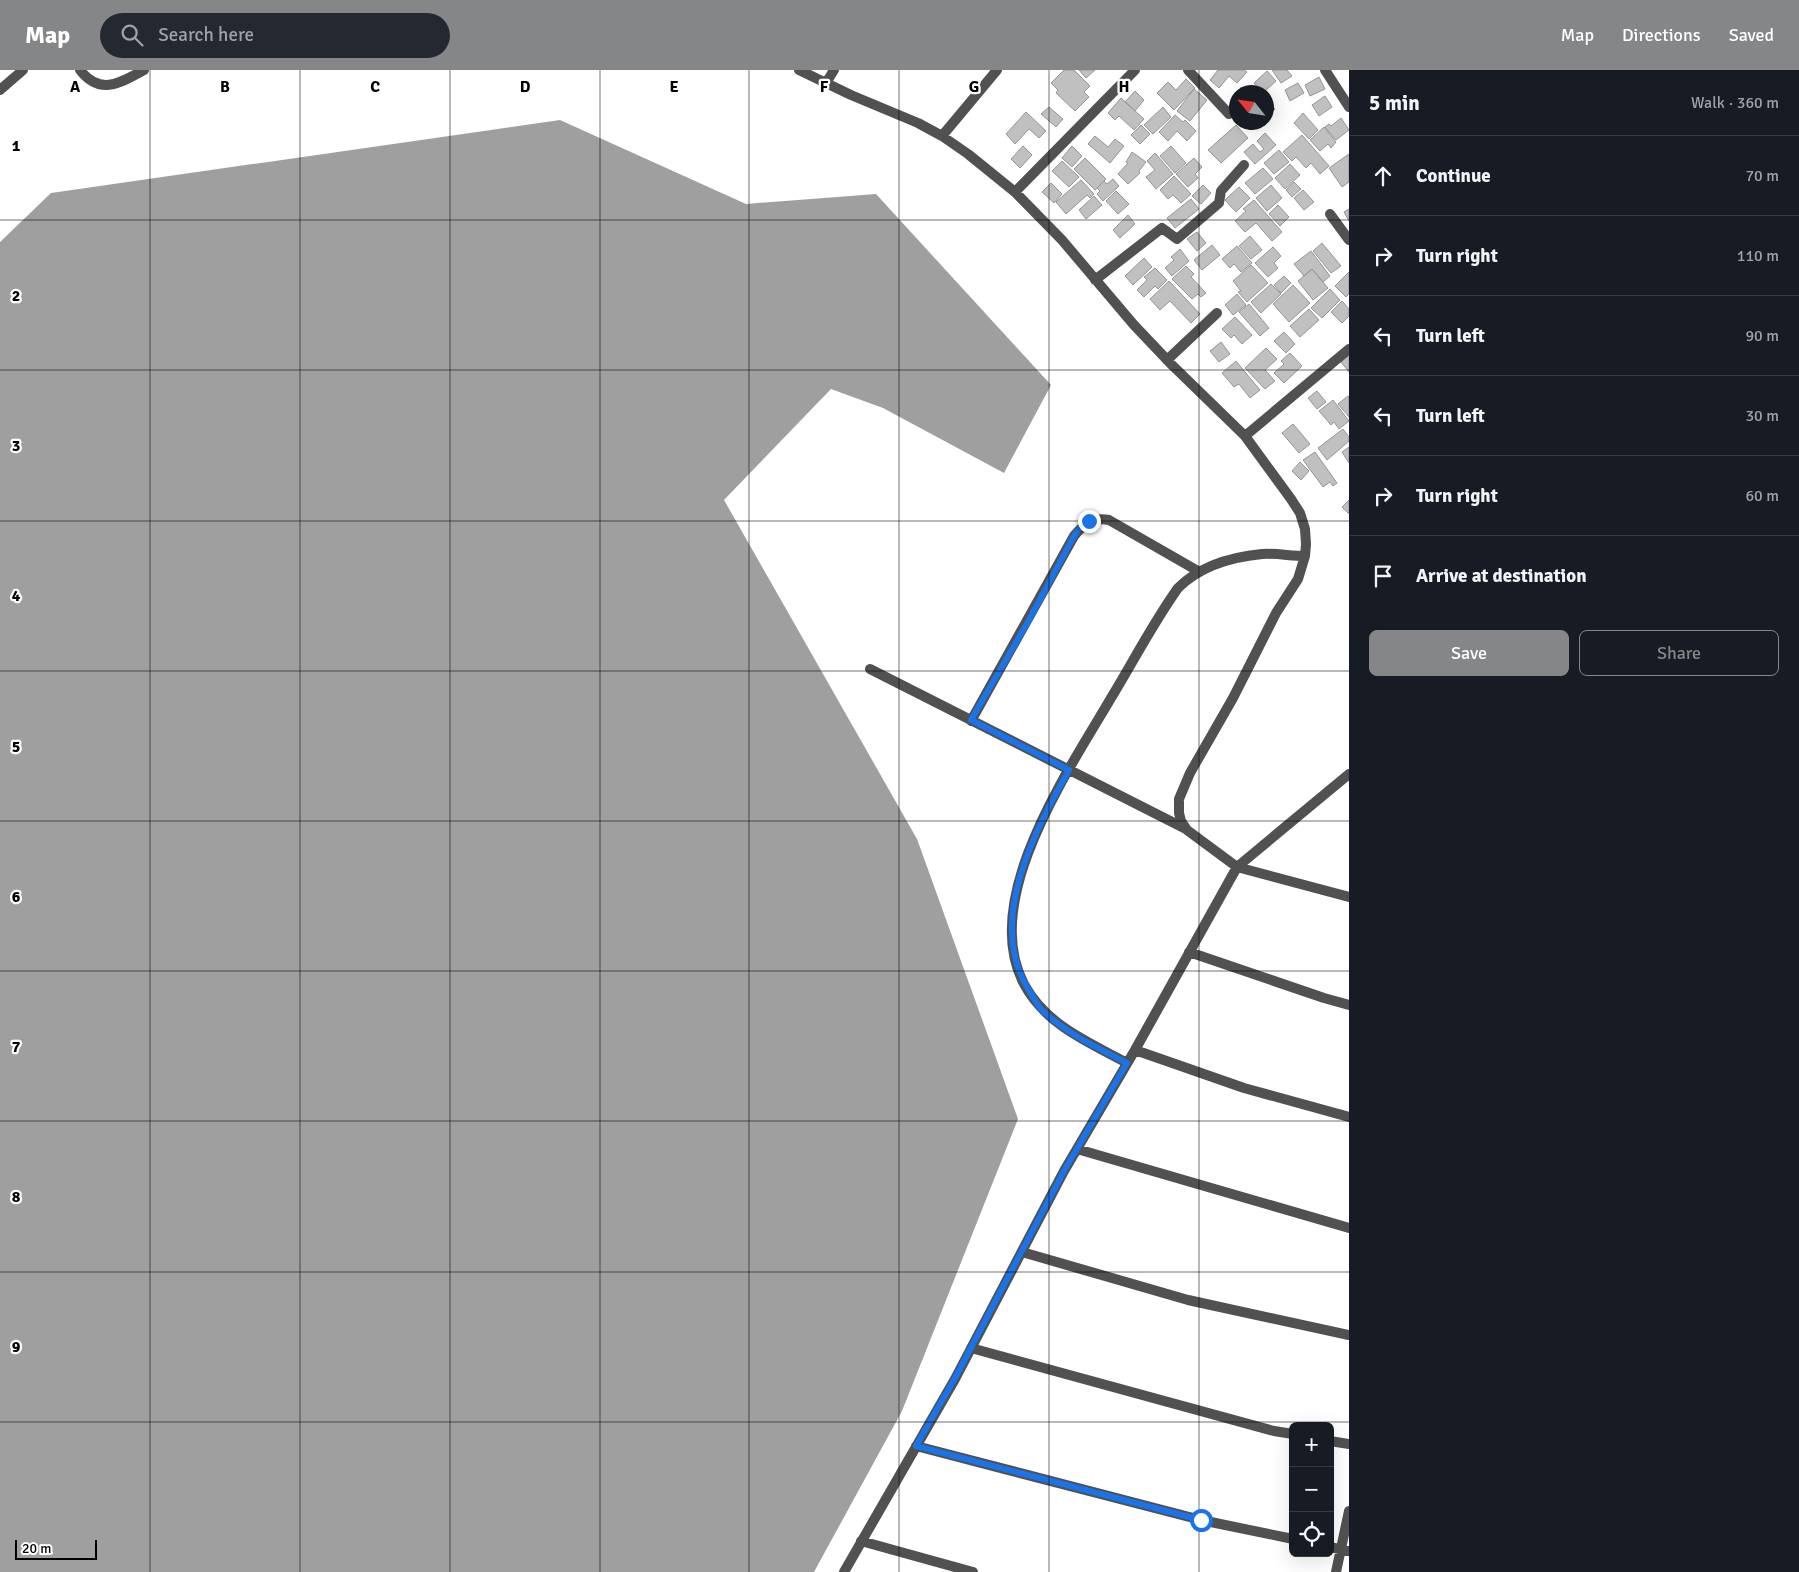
<!DOCTYPE html>
<html lang="en">
<head>
<meta charset="utf-8">
<style>
  body { margin:0; font-family:Signika,sans-serif; background:#242831; color:#f1f3f6 }
  .controls { position:absolute; right:15px; bottom:15px; display:grid; overflow:hidden; border-radius:8px; box-shadow:0 5px 20px #0002 }
  .controls button { width:45px; height:45px; display:grid; place-items:center; padding:0; border:0; border-bottom:1px solid #363941; background:#171b24; color:#f1f3f6; font:25px sans-serif }
  .compass { position:absolute; left:1229px; top:15px; width:45px; height:45px; border-radius:50%; background:#171b24; box-shadow:0 5px 20px #0002; rotate:300deg }
  .scale { position:absolute; left:15px; bottom:12px; width:82px; box-sizing:border-box; padding-left:5px; border:2px solid #000; border-top:0; font-size:14px; line-height:18px; white-space:nowrap; color:#000; -webkit-text-stroke:4px #fff; paint-order:stroke }
  .stop { position:absolute; width:15px; height:15px; margin:-11px; border:4px solid #1a73e8; border-radius:50%; background:#fff }
  .stop.end { background:#1a73e8; border-color:#fff; box-shadow:0 1px 5px #0008 }
  .list { margin:0; padding:0; list-style:none }
  h2 { display:flex; justify-content:space-between; align-items:center; height:65px; margin:0; padding:0 20px; font-size:21px }
  h2 small { font-size:16px; font-weight:400; color:#9ea1a6 }
  .list li { display:grid; grid-template-columns:32px 1fr auto; gap:15px; align-items:center; box-sizing:border-box; height:80px; padding:0 20px; border-top:1px solid #363941 }
  .list b { display:block; font-size:19px; white-space:nowrap }
  .list em { font-size:16px; font-style:normal; color:#9ea1a6 }
  .actions { display:flex; gap:10px; padding:15px 20px }
  .actions a { flex:1; padding:11px 0; border:1px solid #858687; border-radius:8px; text-align:center; font-size:18px; color:#858687 }
  .actions .main { background:#858687; color:#fff }
  .icon { flex:none; width:28px; height:28px; fill:none; stroke:currentColor; stroke-width:2; stroke-linecap:round; stroke-linejoin:round }
  .map { position:relative; flex:none; width:1349px; height:1502px; overflow:hidden }
  header { display:flex; align-items:center; gap:30px; box-sizing:border-box; height:70px; padding:0 25px; background:#858687; color:#fff }
  header strong { font-size:24px }
  nav { display:flex; gap:28px; margin-inline-start:auto; font-size:18px }
  .search { width:350px; height:45px; background:#242831; display:flex; align-items:center; gap:12px; box-sizing:border-box; padding:0 18px; border-radius:28px; color:#9ea1a6; font-size:19px }
  main { display:flex }
  aside { flex:1; background:#171b24 }
  .map>svg:first-child { display:block }
  .water { fill:#9f9f9f }
  .building { fill:#c0c0c0; stroke:#959595 }
  .lines { fill:none; stroke-linecap:round; stroke-linejoin:round }
  .street { stroke:#515151; stroke-width:10 }
  .route { stroke:#1a73e8; stroke-width:6 }
  .grid { fill:none; stroke:#000; stroke-width:1; stroke-opacity:0.55 }
  .grid-label { font-size:16px; text-anchor:middle; font-weight:bold; fill:#000; stroke:#fff; stroke-width:4.5; stroke-linejoin:round; paint-order:stroke }
</style>
</head>
<body>
<header>
<strong>Map</strong>
<div class="search"><svg class="icon" aria-label="search" viewBox="0 0 24 24"><circle cx="10" cy="10" r="6"/><path d="M15 15l6 6"/></svg>Search here</div>
<nav><a>Map</a><a>Directions</a><a>Saved</a></nav>
</header>
<main>
<div class="map">
<svg width="1349" height="1502" viewBox="0 0 1349 1502">
  <rect width="100%" height="100%" fill="#fff"/>
  <path class="water" d="M 560,50 L 746,134 L 876,124 L 1051,315 L 1004,403 L 883,338 L 831,319 L 724,430 L 917,769 L 1018,1049 L 902,1341 L 814,1502 L 0,1502 L 0,172 L 51,123 Z"/>
  <path class="building" d="M 1064,0 L 1074,0 L 1090,16 L 1084,22 L 1089,27 L 1075,41 L 1056,23 L 1058,20 L 1051,13 Z
    M 1079,0 L 1095,0 L 1086,8 Z
    M 1218,0 L 1244,0 L 1247,2 L 1237,13 L 1229,6 L 1219,18 L 1210,10 Z
    M 1272,0 L 1287,0 L 1292,6 L 1281,13 Z
    M 1267,1 L 1276,11 L 1264,22 L 1262,22 L 1254,13 Z
    M 1319,7 L 1325,19 L 1310,26 L 1305,15 Z
    M 1186,9 L 1195,18 L 1174,40 L 1157,23 L 1168,12 L 1176,20 Z
    M 1298,13 L 1304,23 L 1290,31 L 1285,20 Z
    M 1194,19 L 1207,30 L 1190,51 L 1177,41 Z
    M 1135,21 L 1144,30 L 1135,41 L 1125,32 Z
    M 1325,26 L 1332,37 L 1319,46 L 1312,35 Z
    M 1121,28 L 1144,49 L 1134,60 L 1119,46 L 1115,50 L 1108,43 Z
    M 1266,29 L 1275,39 L 1266,46 Z
    M 1049,37 L 1063,49 L 1056,57 L 1041,44 Z
    M 1163,37 L 1171,47 L 1153,64 L 1144,55 Z
    M 1026,42 L 1046,61 L 1039,68 L 1029,59 L 1015,74 L 1006,64 Z
    M 1303,43 L 1318,60 L 1309,69 L 1294,53 Z
    M 1175,45 L 1183,52 L 1185,50 L 1196,61 L 1187,71 L 1177,61 L 1168,71 L 1159,62 Z
    M 1341,48 L 1349,60 L 1336,70 L 1325,57 L 1329,54 L 1331,56 Z
    M 1247,52 L 1259,52 L 1252,58 Z
    M 1141,55 L 1150,64 L 1140,74 L 1131,65 Z
    M 1236,55 L 1248,68 L 1221,93 L 1208,80 Z
    M 1324,57 L 1336,72 L 1331,78 L 1328,74 L 1320,81 L 1310,70 Z
    M 1265,63 L 1276,75 L 1255,94 L 1244,82 L 1253,74 L 1260,82 L 1264,79 L 1257,71 Z
    M 1302,65 L 1329,96 L 1320,104 L 1311,93 L 1306,98 L 1296,87 L 1292,91 L 1283,82 Z
    M 1095,66 L 1108,77 L 1115,69 L 1124,76 L 1110,93 L 1088,74 Z
    M 1023,76 L 1032,85 L 1020,98 L 1011,89 Z
    M 1072,76 L 1082,86 L 1072,97 L 1062,88 Z
    M 1171,76 L 1186,93 L 1175,103 L 1160,86 Z
    M 1279,80 L 1289,92 L 1274,104 L 1264,93 Z
    M 1132,82 L 1146,92 L 1139,101 L 1140,103 L 1128,114 L 1118,104 L 1128,93 L 1126,92 Z
    M 1155,83 L 1173,104 L 1156,119 L 1146,107 L 1155,100 L 1147,91 Z
    M 1349,84 L 1349,112 L 1342,117 L 1329,98 Z
    M 1085,88 L 1106,109 L 1095,120 L 1074,99 Z
    M 1194,88 L 1202,97 L 1195,104 L 1198,108 L 1188,117 L 1176,104 Z
    M 1062,91 L 1079,107 L 1069,117 L 1052,101 Z
    M 1290,94 L 1300,105 L 1285,119 L 1275,108 Z
    M 1263,98 L 1273,109 L 1255,124 L 1245,113 Z
    M 1174,106 L 1191,124 L 1181,133 L 1173,125 L 1168,129 L 1160,120 Z
    M 1113,109 L 1119,116 L 1103,131 L 1097,124 L 1100,121 L 1097,118 L 1104,111 L 1107,114 Z
    M 1081,110 L 1094,124 L 1090,128 L 1087,125 L 1066,144 L 1056,132 Z
    M 1294,112 L 1301,119 L 1292,127 L 1286,120 Z
    M 1051,113 L 1062,124 L 1054,133 L 1042,122 Z
    M 1203,115 L 1211,123 L 1201,134 L 1192,126 Z
    M 1271,115 L 1282,128 L 1267,141 L 1256,128 Z
    M 1239,117 L 1250,128 L 1236,142 L 1225,130 Z
    M 1303,120 L 1314,132 L 1304,140 L 1294,128 Z
    M 1116,121 L 1129,134 L 1118,144 L 1106,131 Z
    M 1094,126 L 1102,135 L 1086,149 L 1079,140 Z
    M 1191,129 L 1199,139 L 1175,158 L 1167,148 Z
    M 1254,130 L 1282,162 L 1272,171 L 1256,153 L 1245,162 L 1235,151 L 1246,141 L 1243,139 Z
    M 1278,135 L 1289,147 L 1280,156 L 1269,144 Z
    M 1349,139 L 1349,151 L 1344,142 Z
    M 1128,145 L 1135,154 L 1120,168 L 1113,160 Z
    M 1197,162 L 1206,173 L 1197,181 L 1187,169 Z
    M 1250,166 L 1262,180 L 1251,189 L 1239,176 Z
    M 1322,173 L 1341,196 L 1331,203 L 1313,181 Z
    M 1212,175 L 1220,185 L 1202,200 L 1194,190 Z
    M 1237,176 L 1252,193 L 1241,202 L 1234,194 L 1230,198 L 1222,189 Z
    M 1273,177 L 1281,186 L 1274,193 L 1278,198 L 1268,207 L 1255,193 Z
    M 1180,179 L 1189,191 L 1172,206 L 1165,198 L 1174,190 L 1171,187 Z
    M 1311,181 L 1330,206 L 1323,212 L 1312,199 L 1304,206 L 1294,194 Z
    M 1144,188 L 1152,197 L 1133,215 L 1125,206 Z
    M 1251,195 L 1268,213 L 1247,232 L 1238,222 L 1241,221 L 1233,211 Z
    M 1186,196 L 1194,204 L 1191,207 L 1206,223 L 1201,227 L 1198,224 L 1192,229 L 1172,209 Z
    M 1155,198 L 1167,210 L 1158,219 L 1155,216 L 1144,227 L 1137,220 L 1147,210 L 1144,207 Z
    M 1312,199 L 1328,218 L 1313,230 L 1298,211 Z
    M 1349,202 L 1349,224 L 1346,227 L 1335,216 Z
    M 1284,206 L 1291,213 L 1281,223 L 1274,215 Z
    M 1169,211 L 1200,244 L 1191,253 L 1170,231 L 1160,240 L 1150,229 Z
    M 1271,214 L 1281,224 L 1261,243 L 1251,232 Z
    M 1293,215 L 1310,233 L 1289,252 L 1273,234 Z
    M 1330,219 L 1340,230 L 1322,248 L 1311,238 Z
    M 1237,224 L 1246,235 L 1233,245 L 1225,235 Z
    M 1342,231 L 1349,239 L 1349,246 L 1342,253 L 1331,242 Z
    M 1249,234 L 1269,258 L 1260,266 L 1239,242 Z
    M 1309,239 L 1319,250 L 1300,267 L 1290,256 Z
    M 1235,247 L 1252,265 L 1242,274 L 1234,265 L 1231,268 L 1222,259 Z
    M 1284,262 L 1295,274 L 1286,283 L 1274,271 Z
    M 1221,272 L 1230,284 L 1219,292 L 1210,281 Z
    M 1266,278 L 1277,289 L 1265,300 L 1275,311 L 1265,319 L 1245,298 Z
    M 1290,283 L 1302,296 L 1284,313 L 1274,303 L 1284,294 L 1281,291 Z
    M 1349,285 L 1349,302 L 1341,292 Z
    M 1236,291 L 1260,320 L 1250,328 L 1239,314 L 1234,317 L 1222,303 Z
    M 1317,321 L 1326,332 L 1317,339 L 1308,328 Z
    M 1348,326 L 1349,327 L 1349,347 L 1338,334 Z
    M 1333,330 L 1349,351 L 1339,359 L 1334,352 L 1331,355 L 1319,341 Z
    M 1293,354 L 1310,374 L 1299,383 L 1282,363 Z
    M 1343,359 L 1349,367 L 1349,371 L 1327,390 L 1318,378 Z
    M 1349,377 L 1349,393 L 1342,382 Z
    M 1315,382 L 1337,413 L 1333,416 L 1330,412 L 1323,417 L 1303,390 Z
    M 1300,392 L 1309,401 L 1301,410 L 1292,401 Z
    M 1349,430 L 1349,444 L 1342,437 Z"/>
  <g class="lines">
    <path class="street" d="M 80,0 C 100,26 120,13 144,0
      M 799,0 L 851,25 L 918,53 L 942,66 L 968,84 L 1015,122 L 1062,170 L 1134,255 L 1172,295 L 1245,366 L 1291,429 L 1300,443 L 1305,459 L 1306,474 L 1305,486 L 1298,509 L 1276,543 L 1233,628 L 1190,703 L 1179,729 L 1179,743 L 1181,751 L 1187,760 L 1237,797 L 1349,827
      M 1188,0 L 1229,44
      M 1325,0 L 1349,37
      M 826,13 L 834,0
      M 0,20 L 23,0
      M 942,66 L 997,0
      M 1015,122 L 1135,0
      M 1330,144 L 1349,170
      M 1095,210 L 1162,158 L 1177,169 L 1219,133 L 1221,121 L 1244,95
      M 1167,290 L 1217,243
      M 1245,366 L 1349,279
      M 870,599 L 1186,759
      M 971,651 L 1074,466 C 1084,454 1092,447 1109,450 L 1198,501
      M 1189,882 L 1324,928 L 1349,935
      M 1135,980 L 1244,1018 L 1349,1047
      M 1127,993 C 1088,972 1046,955 1024,914 C 979,829 1069,700 1111,628 C 1133,592 1153,553 1178,518 C 1200,496 1231,487 1262,484 C 1276,483 1291,486 1305,486
      M 1077,1079 L 1349,1158
      M 1022,1182 L 1188,1230 L 1349,1265
      M 971,1278 L 1274,1361 L 1293,1364
      M 1330,1371 L 1349,1374
      M 916,1376 L 1201,1450 L 1293,1469
      M 861,1471 L 973,1502
      M 1330,1477 L 1349,1481
      M 844,1502 L 955,1309 L 1064,1101 L 1135,980 L 1237,797 L 1349,704
      M 1336,1502 L 1349,1441"/>
  </g>
  <g class="lines">
    <path class="route" d="M 1089,451 L 1082,455 L 1074,466 L 1029,550 L 971,650 L 1069,700 C 1034,762 985,854 1030,922 C 1034,928 1037,936 1043,941 C 1067,964 1098,978 1127,993 L 1064,1101 L 955,1308 L 916,1376 L 1201,1450"/>
  </g>
  <path class="grid" d="M 150,0 L 150,1502M 300,0 L 300,1502M 450,0 L 450,1502M 600,0 L 600,1502M 749,0 L 749,1502M 899,0 L 899,1502M 1049,0 L 1049,1502M 1199,0 L 1199,1502M 0,150 L 1349,150M 0,300 L 1349,300M 0,451 L 1349,451M 0,601 L 1349,601M 0,751 L 1349,751M 0,901 L 1349,901M 0,1051 L 1349,1051M 0,1202 L 1349,1202M 0,1352 L 1349,1352"/>
  <g class="grid-label">
    <text x="75" y="22">A</text>
    <text x="225" y="22">B</text>
    <text x="375" y="22">C</text>
    <text x="525" y="22">D</text>
    <text x="674" y="22">E</text>
    <text x="824" y="22">F</text>
    <text x="974" y="22">G</text>
    <text x="1124" y="22">H</text>
    <text x="16" y="81">1</text>
    <text x="16" y="231">2</text>
    <text x="16" y="381">3</text>
    <text x="16" y="531">4</text>
    <text x="16" y="682">5</text>
    <text x="16" y="832">6</text>
    <text x="16" y="982">7</text>
    <text x="16" y="1132">8</text>
    <text x="16" y="1282">9</text>
  </g>
</svg>
<div class="controls">
<button>+</button>
<button>−</button>
<button><svg class="icon" aria-label="locate" viewBox="0 0 24 24"><circle cx="12" cy="12" r="6"/><path d="M12 2v4M12 18v4M2 12h4M18 12h4"/></svg></button>
</div>
<svg class="compass" viewBox="-18 -18 36 36"><path d="M0-13l5 13h-10z" fill="#e53935"/><path d="M0 13l5-13h-10z" fill="#9ea1a6"/></svg>
<div class="scale">20 m</div>
<div class="stop" style="left:1201px;top:1450px"></div>
<div class="stop end" style="left:1089px;top:451px"></div>
</div>
<aside>
<h2>5 min<small>Walk · 360 m</small></h2>
<ul class="list">
<li><svg class="icon" aria-label="ahead" viewBox="0 0 24 24"><path d="M12 20V5M6 11l6-6 6 6"/></svg><div><b>Continue</b></div><em>70 m</em></li>
<li><svg class="icon" aria-label="right" viewBox="0 0 24 24"><path d="M7 20v-9h11M14 6l5 5-5 5"/></svg><div><b>Turn right</b></div><em>110 m</em></li>
<li><svg class="icon" aria-label="left" viewBox="0 0 24 24"><path d="M17 20v-9H6M10 6l-5 5 5 5"/></svg><div><b>Turn left</b></div><em>90 m</em></li>
<li><svg class="icon" aria-label="left" viewBox="0 0 24 24"><path d="M17 20v-9H6M10 6l-5 5 5 5"/></svg><div><b>Turn left</b></div><em>30 m</em></li>
<li><svg class="icon" aria-label="right" viewBox="0 0 24 24"><path d="M7 20v-9h11M14 6l5 5-5 5"/></svg><div><b>Turn right</b></div><em>60 m</em></li>
<li><svg class="icon" aria-label="arrive" viewBox="0 0 24 24"><path d="M6 21V4h12l-3 4 3 4H6"/></svg><div><b>Arrive at destination</b></div></li>
</ul>
<div class="actions"><a class="main">Save</a><a>Share</a></div>
</aside>
</main>
</body>
</html>
